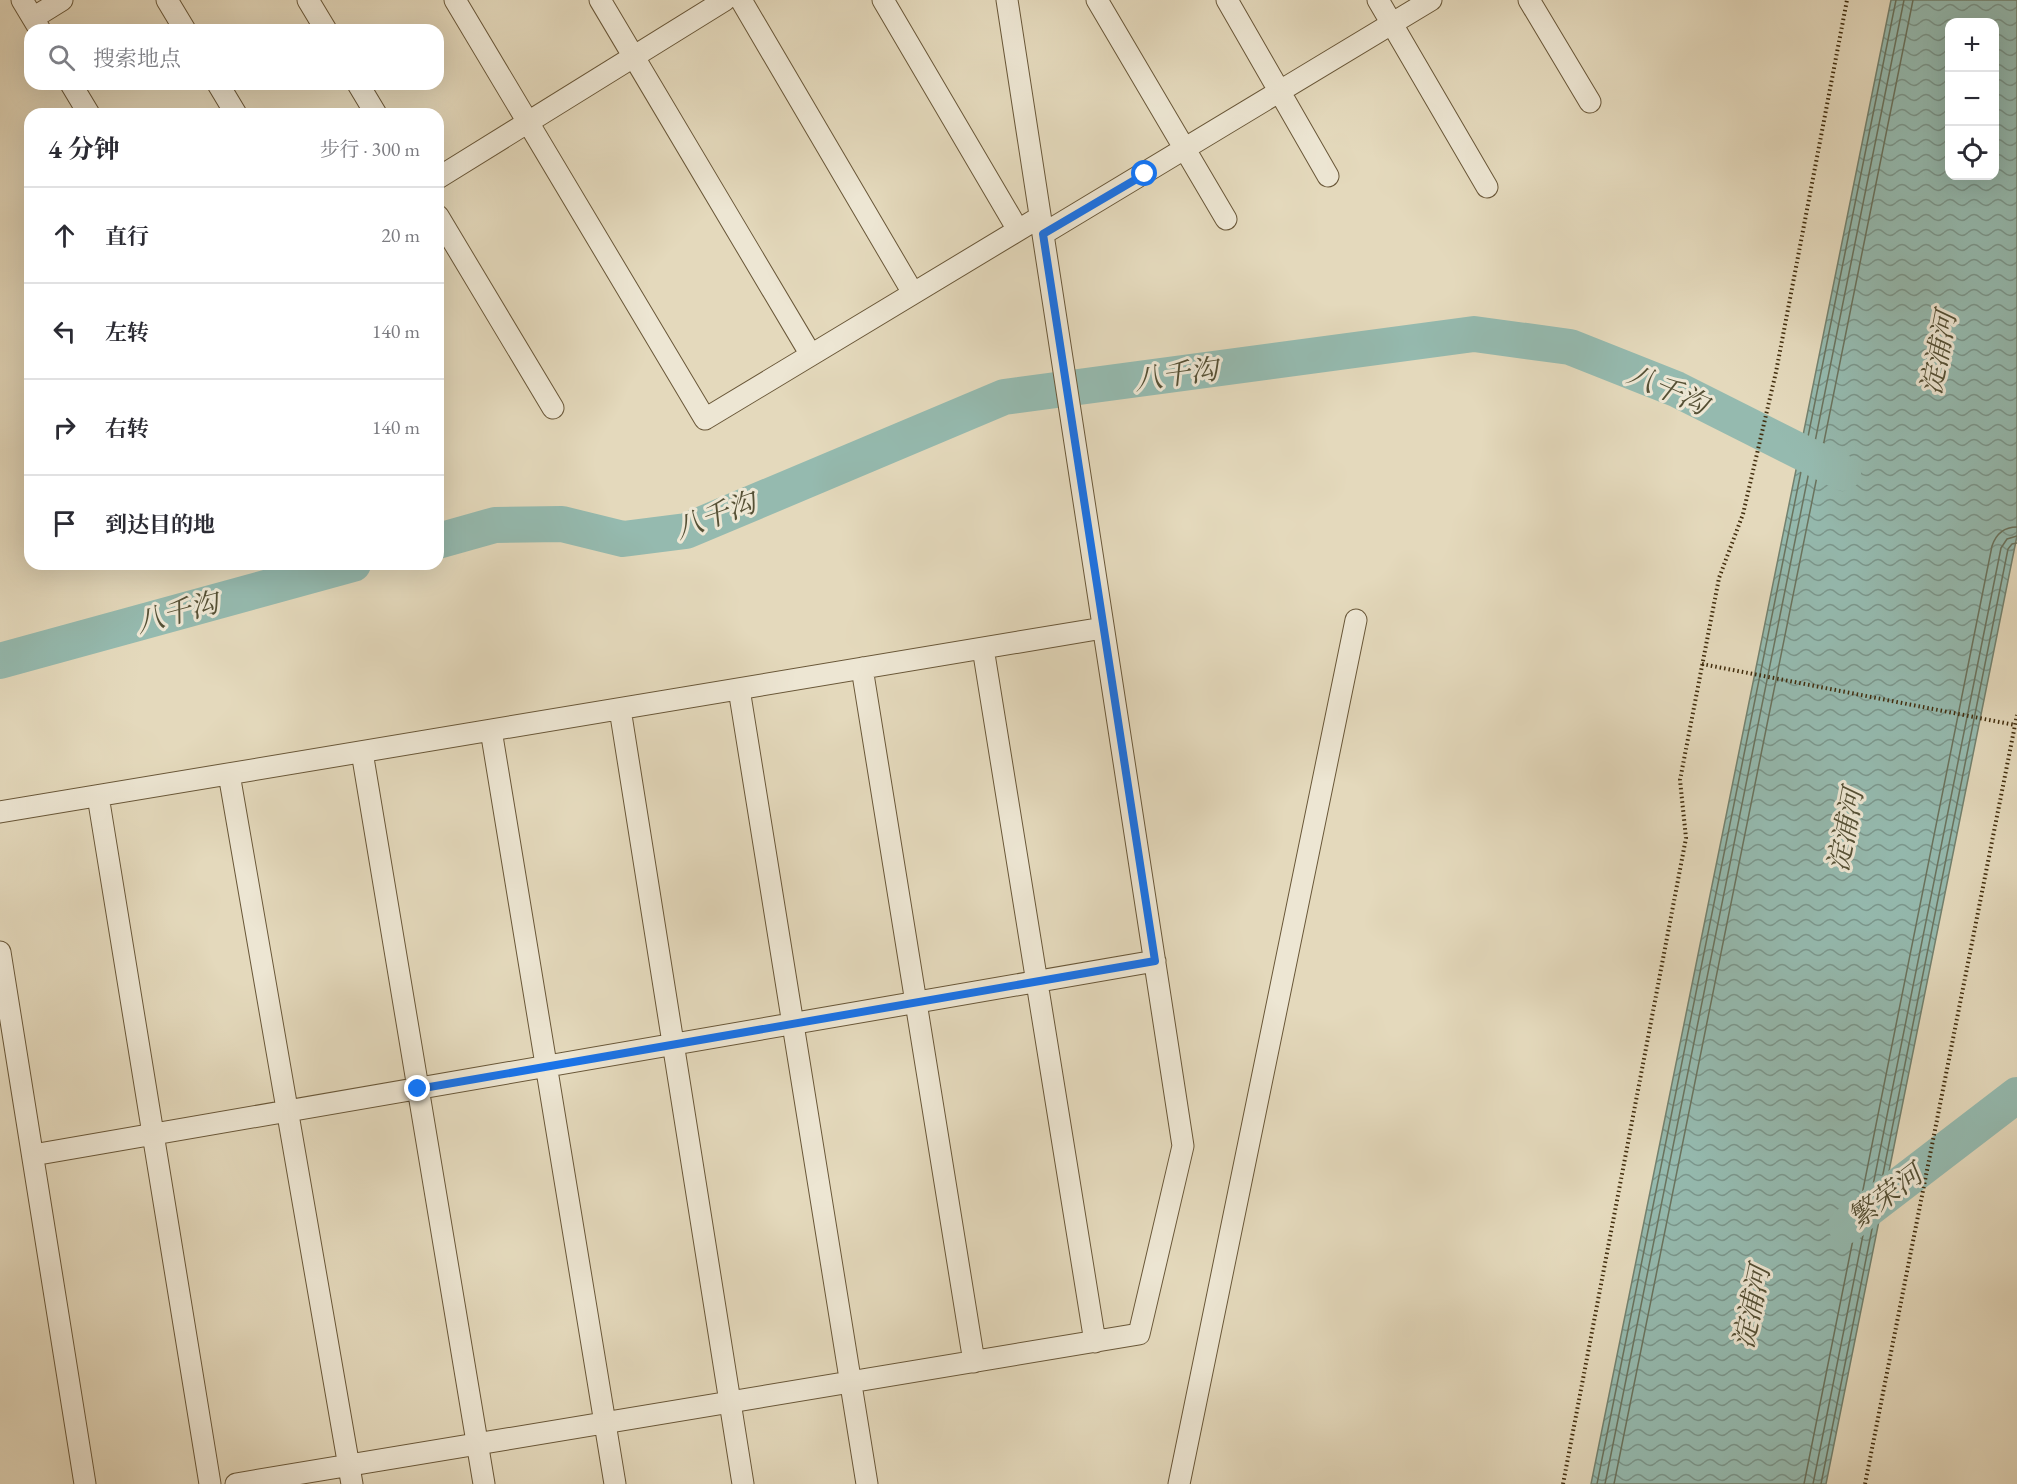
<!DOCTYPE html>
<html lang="zh">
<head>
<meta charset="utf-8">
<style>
  body { margin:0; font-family:"EB Garamond","Noto Serif SC",serif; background:#f7f7f7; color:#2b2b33 }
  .controls { position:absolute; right:18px; top:18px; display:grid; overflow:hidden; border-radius:12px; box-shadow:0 6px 24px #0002 }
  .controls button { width:54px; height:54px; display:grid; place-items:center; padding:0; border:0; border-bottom:2px solid #e1e1e2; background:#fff; color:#2b2b33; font:30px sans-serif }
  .stop { position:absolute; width:18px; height:18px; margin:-14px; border:4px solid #1a73e8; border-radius:50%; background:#fff }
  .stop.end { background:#1a73e8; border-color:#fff; box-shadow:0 2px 6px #0008 }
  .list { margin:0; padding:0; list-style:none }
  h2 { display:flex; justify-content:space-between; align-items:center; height:78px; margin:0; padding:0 24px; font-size:26px }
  h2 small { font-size:20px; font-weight:400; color:#7c7c81 }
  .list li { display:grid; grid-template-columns:39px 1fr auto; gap:18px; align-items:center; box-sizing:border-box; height:96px; padding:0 24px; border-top:2px solid #e1e1e2 }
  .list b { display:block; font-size:22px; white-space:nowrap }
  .list em { font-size:20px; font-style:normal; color:#7c7c81 }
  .icon { flex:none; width:33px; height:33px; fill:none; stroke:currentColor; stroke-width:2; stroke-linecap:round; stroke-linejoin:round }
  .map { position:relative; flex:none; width:2017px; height:1484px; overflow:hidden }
  .search { position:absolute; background:#fff; box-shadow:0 6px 24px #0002; left:24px; top:24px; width:420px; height:66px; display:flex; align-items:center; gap:15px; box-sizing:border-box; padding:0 21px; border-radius:18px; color:#7c7c81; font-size:22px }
  .panel { position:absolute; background:#fff; box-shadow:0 6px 24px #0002; left:24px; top:108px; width:420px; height:462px; border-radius:18px }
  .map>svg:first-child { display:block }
  .water { fill:url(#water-waves); stroke:#73816e; stroke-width:1.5; fill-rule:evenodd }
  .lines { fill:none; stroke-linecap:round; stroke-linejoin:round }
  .shore { stroke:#6a735e; stroke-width:1.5 }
  .canal { stroke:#95baaf; stroke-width:36 }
  .lane-casing { stroke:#695738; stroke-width:23 }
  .path { stroke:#402c0c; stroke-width:4; stroke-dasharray:1.5 3; stroke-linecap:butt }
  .lane { stroke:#ede6d3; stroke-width:21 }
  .route { stroke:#1a73e8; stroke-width:8 }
  .labels { text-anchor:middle; stroke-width:6; stroke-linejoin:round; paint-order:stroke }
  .water-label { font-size:28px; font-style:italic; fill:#555035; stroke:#ede6d3 }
</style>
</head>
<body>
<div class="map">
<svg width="2017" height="1484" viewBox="0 0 2017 1484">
  <defs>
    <pattern id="water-waves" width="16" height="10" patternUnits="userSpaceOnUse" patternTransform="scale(1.5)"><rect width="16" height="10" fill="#95baaf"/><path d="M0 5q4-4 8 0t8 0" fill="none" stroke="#7b978d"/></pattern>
  </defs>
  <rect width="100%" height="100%" fill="#e4d9bc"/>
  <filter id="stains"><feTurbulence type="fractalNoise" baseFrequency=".00333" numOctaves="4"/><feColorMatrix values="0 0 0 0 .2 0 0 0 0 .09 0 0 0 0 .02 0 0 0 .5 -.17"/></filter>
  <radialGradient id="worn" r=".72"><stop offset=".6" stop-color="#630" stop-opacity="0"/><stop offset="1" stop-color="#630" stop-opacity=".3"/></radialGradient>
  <path class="water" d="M 1891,0 L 2017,0 L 2017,536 L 1826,1484 L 1591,1484 ZM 1950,22 L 1994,22 L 1994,176 L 1950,176 Z"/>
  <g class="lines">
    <path class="shore" d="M 1597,1484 L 1896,0
      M 1605,1484 L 1904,0
      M 1614,1484 L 1913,0
      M 1804,1484 L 1992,546 C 1996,534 2004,527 2017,527
      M 1813,1484 L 2001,548 L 2007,539 L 2017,536
      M 1821,1484 L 2008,549 L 2012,544 L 2017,543"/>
    <path class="canal" d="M 438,541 L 495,525 L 562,524 L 623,539 L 686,531 L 1004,397 L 1474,334 L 1570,347 L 1676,389 L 1843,473
      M 0,661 L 353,564
      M 1846,1226 L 2017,1095"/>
    <g class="lane-casing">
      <path id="lane" d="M 22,0 L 40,30
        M 167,0 L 185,30
        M 308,0 L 326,30
        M 455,0 L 705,419 L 1040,217
        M 600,0 L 811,355
        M 741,0 L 913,293
        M 883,0 L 1018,230
        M 1097,0 L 1226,219
        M 1227,0 L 1328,176
        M 1378,0 L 1487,187
        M 1529,0 L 1590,102
        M 33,18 L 62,0
        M 71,84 L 89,114
        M 218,84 L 236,114
        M 358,84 L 376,114
        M 438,178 L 725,0
        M 438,216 L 553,408
        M 1043,234 L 1431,0
        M 983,648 L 1095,1342
        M 862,668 L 974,1362
        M 739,689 L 867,1484
        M 620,709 L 743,1484
        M 491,730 L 615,1484
        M 362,752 L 484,1484
        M 229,774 L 352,1484
        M 98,796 L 210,1484
        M 0,812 L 1103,628
        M 0,952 L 85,1484
        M 33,1155 L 1155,961
        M 236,1484 L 1139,1334 L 1183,1146 L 1007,0
        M 1179,1484 L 1356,620"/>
    </g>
    <path class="path" d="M 1702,664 L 2015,725
      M 1563,1484 L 1686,838 L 1680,780 L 1719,578 L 1743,514 L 1776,372 L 1847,0
      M 1865,1484 L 2017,715"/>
    <use href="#lane" class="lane"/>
  </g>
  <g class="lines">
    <path class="route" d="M 418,1089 L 1155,961 L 1043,234 L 1145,174"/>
  </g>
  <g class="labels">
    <g class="water-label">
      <text transform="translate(1938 353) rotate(-79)" y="10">淀浦河</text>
      <text transform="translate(1176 374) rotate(-8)" y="10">八千沟</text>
      <text transform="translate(1668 389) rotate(24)" y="10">八千沟</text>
      <text transform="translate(715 515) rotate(-20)" y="10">八千沟</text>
      <text transform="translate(177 612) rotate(-15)" y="10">八千沟</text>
      <text transform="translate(1845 830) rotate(-79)" y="10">淀浦河</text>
      <text transform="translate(1885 1196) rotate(-37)" y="10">繁荣河</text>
      <text transform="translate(1751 1307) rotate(-78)" y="10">淀浦河</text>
    </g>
  </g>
  <rect width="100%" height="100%" filter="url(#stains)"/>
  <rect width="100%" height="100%" fill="url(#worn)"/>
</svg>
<div class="controls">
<button>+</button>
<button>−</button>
<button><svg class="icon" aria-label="locate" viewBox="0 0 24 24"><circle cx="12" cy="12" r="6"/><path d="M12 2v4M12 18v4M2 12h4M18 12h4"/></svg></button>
</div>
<div class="stop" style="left:1145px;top:174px"></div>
<div class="stop end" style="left:418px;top:1089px"></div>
<div class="search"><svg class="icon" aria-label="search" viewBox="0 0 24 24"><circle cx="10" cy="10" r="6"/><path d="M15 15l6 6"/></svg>搜索地点</div>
<section class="panel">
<h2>4 分钟<small>步行 · 300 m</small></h2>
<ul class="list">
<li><svg class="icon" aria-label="ahead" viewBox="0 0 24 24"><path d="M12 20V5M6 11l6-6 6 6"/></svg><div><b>直行</b></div><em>20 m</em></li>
<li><svg class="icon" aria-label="left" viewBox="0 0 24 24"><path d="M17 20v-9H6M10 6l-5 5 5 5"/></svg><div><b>左转</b></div><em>140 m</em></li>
<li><svg class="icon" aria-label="right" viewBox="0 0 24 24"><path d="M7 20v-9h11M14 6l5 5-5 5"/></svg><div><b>右转</b></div><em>140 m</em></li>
<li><svg class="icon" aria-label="arrive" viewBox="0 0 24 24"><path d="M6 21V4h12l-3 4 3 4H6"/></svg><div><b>到达目的地</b></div></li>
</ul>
</section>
</div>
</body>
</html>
